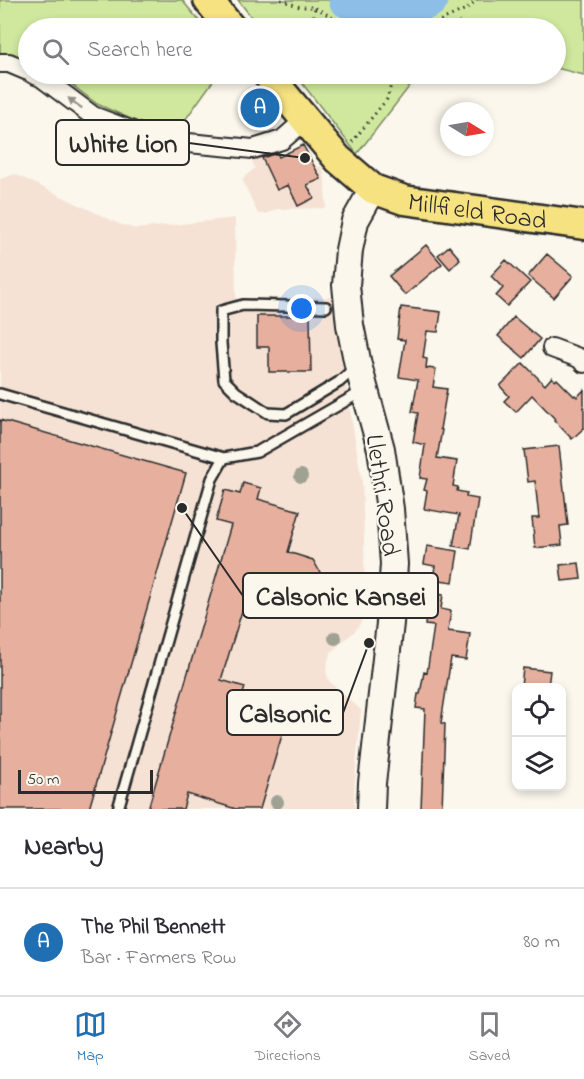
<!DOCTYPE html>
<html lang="en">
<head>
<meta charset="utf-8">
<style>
  body { margin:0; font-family:"Indie Flower",sans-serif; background:#f2f2f3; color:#2b2b33 }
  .controls { position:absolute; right:18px; bottom:18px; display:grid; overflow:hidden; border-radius:12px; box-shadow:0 3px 9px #0003 }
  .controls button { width:54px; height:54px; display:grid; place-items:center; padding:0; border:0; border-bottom:2px solid #e1e1e2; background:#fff; color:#2b2b33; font:30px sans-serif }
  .compass { position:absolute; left:440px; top:102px; width:54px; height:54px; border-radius:50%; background:#fff; box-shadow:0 3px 9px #0003; rotate:101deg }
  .scale { position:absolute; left:18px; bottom:15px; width:135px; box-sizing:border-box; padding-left:6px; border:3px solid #2b2b2b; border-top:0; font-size:16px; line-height:21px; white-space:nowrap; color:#2b2b2b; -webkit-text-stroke:4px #fbf7ec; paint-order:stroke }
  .you { position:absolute; left:302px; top:309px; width:21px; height:21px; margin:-15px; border:4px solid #fff; border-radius:50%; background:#1a73e8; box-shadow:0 0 0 9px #1a73e833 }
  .badge { display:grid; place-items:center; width:39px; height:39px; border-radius:50%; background:#1f6fb2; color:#fff; font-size:20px; font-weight:700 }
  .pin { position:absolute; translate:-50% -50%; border:3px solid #fff; box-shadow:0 2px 6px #0006 }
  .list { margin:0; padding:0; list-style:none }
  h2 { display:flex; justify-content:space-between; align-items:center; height:78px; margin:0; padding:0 24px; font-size:26px }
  h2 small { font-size:20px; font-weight:400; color:#7c7c81 }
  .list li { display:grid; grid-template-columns:39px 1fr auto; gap:18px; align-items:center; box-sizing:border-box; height:108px; padding:0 24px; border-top:2px solid #e1e1e2 }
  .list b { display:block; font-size:22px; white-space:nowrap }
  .list p { margin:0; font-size:20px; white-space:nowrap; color:#7c7c81 }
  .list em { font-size:20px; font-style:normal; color:#7c7c81 }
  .icon { flex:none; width:33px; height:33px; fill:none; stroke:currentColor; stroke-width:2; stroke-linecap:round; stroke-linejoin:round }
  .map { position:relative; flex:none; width:584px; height:809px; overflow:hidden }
  .search { position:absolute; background:#fff; box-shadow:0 3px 9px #0003; left:18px; right:18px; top:18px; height:66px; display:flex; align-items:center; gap:15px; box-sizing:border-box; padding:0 21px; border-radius:33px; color:#7c7c81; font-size:22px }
  .sheet { height:186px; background:#fff }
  nav { display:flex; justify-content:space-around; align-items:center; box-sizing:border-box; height:84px; border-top:2px solid #e1e1e2; background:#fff; font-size:16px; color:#7c7c81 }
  nav a { display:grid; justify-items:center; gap:3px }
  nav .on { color:#1f6fb2 }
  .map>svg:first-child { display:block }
  .built { fill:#f5e2d5 }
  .green { fill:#cfe89e; stroke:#7d8a64; stroke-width:1.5 }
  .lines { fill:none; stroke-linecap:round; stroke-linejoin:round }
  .river { stroke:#8cbee8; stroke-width:33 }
  .building { fill:#e7b09e; stroke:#2b2b2b; stroke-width:1.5 }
  .service-casing { stroke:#2b2b2b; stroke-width:14 }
  .minor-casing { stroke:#2b2b2b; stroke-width:22 }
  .secondary-casing { stroke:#2b2b2b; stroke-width:30 }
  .primary-casing { stroke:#2b2b2b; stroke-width:33 }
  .path { stroke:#2b2b2b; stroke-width:3; stroke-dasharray:1.5 4.5; stroke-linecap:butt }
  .service { stroke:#fbf7ec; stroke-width:9 }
  .minor { stroke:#fbf7ec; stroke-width:18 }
  .secondary { stroke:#fbf7ec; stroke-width:26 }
  .primary { stroke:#f6e281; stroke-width:28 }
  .tree { fill:#9fa192 }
  .oneway { fill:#93918c }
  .labels { text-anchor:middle; stroke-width:4.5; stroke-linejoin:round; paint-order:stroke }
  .street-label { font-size:26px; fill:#2b2b2b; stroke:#fbf7ec }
  .leader { fill:none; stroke:#2b2b2b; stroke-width:2 }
  .callout-dot { fill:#2b2b2b; stroke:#fbf7ec; stroke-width:2 }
  .callout { fill:#fbf7ec; stroke:#2b2b2b; stroke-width:2 }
  .callout-label { font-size:27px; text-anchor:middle; font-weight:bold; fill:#2b2b2b }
</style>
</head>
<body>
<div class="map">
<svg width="584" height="809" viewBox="0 0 584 809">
  <rect width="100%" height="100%" fill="#fbf7ec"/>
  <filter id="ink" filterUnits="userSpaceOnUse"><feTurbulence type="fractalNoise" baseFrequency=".0167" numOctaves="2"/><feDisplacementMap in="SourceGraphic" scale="12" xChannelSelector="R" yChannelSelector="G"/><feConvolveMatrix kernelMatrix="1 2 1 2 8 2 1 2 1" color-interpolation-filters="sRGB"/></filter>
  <g filter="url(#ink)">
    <path class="built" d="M 303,145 L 315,168 L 322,166 L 325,178 L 326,208 L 277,209 L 266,214 L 258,214 L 242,179 L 255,168 L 252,161 L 276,150 L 279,157 Z
      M 15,174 L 119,224 L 136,229 L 235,218 L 236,299 L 331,297 L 362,481 L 364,534 L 365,608 L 361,622 L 356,630 L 332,651 L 328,660 L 326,671 L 329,681 L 361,710 L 354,791 L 355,809 L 0,809 L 0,179 Z"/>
    <path class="green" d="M 0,0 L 182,0 L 205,28 L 28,28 L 28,64 L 0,57 Z
      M 238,0 L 330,0 L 362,27 L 371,28 L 260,28 Z
      M 444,0 L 584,0 L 584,75 L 556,68 L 556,28 L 459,28 L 459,22 L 454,28 L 404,28 L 446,7 Z
      M 58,74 L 218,74 L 178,130 L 147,126 L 97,104 Z
      M 295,74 L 419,74 L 357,154 Z"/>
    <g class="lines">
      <path class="river" d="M 345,0 L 355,6 L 407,12 L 432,0"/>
    </g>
    <path class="building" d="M 303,145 L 321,179 L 307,185 L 314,198 L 298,206 L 288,185 L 277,190 L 262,158 L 277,153 L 279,157 Z
      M 426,245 L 442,264 L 405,295 L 389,276 Z
      M 449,246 L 460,259 L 450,269 L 438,255 Z
      M 547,254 L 573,276 L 554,298 L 528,276 Z
      M 506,260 L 530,282 L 507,306 L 496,296 L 503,288 L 491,276 Z
      M 401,307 L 441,312 L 438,332 L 427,331 L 423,358 L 427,359 L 426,368 L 436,369 L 433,387 L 447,389 L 440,429 L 442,430 L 437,458 L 457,461 L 453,486 L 458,487 L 457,491 L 467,493 L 466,497 L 478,499 L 470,549 L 453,546 L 459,515 L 424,509 L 427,491 L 424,490 L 427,479 L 420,478 L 425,445 L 413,442 L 418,413 L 412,412 L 418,380 L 399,377 L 405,340 L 397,339 Z
      M 257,316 L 310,316 L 311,372 L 269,372 L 269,347 L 257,347 Z
      M 514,317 L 540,339 L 524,358 L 498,336 Z
      M 523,363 L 545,385 L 552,377 L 555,381 L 557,379 L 574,396 L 575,395 L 577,397 L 584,390 L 584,428 L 572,439 L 554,420 L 555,419 L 532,395 L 516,412 L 504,401 L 509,396 L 500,386 Z
      M 0,420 L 186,473 L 89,809 L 0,809 Z
      M 559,446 L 568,525 L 560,526 L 562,545 L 535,548 L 532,518 L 539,518 L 535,481 L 528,482 L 524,450 Z
      M 243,483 L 261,488 L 258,499 L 300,511 L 288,552 L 313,560 L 321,574 L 314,596 L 252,578 L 221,680 L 245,687 L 241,701 L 288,715 L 260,809 L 236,809 L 187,794 L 183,809 L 148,809 L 231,525 L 216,521 L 225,490 L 240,494 Z
      M 427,546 L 458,551 L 453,582 L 433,579 L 435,566 L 424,564 Z
      M 579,563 L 581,579 L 562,581 L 560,565 Z
      M 429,593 L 443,595 L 441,609 L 451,611 L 448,631 L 470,634 L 466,660 L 451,658 L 441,723 L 445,724 L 442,809 L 421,809 L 425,709 L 416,708 L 418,694 L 420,694 L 424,672 L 427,673 L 434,626 L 425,625 Z
      M 523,668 L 550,671 L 548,687 L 521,687 Z"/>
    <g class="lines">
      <g class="service-casing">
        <path id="service" d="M 326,307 L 243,305 L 221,311 L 221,343 L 224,380 L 236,392 L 268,413 L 286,414 L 339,382 L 355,368
          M 0,394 L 224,458 L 257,452 L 363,391
          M 118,809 L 212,479 L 224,458"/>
      </g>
      <g class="minor-casing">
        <path id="minor" d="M 0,63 L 9,63 L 28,71
          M 33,74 L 41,77 L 93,116 L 156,140 L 253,149 L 282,140 L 305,120
          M 552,348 L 579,358 L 584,363"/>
      </g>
      <g class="secondary-casing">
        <path id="secondary" d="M 371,809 L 372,783 L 390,623 L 394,564 L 390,509 L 381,449 L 358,365 L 350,325 L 346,285 L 349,250 L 355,221 L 373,189"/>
      </g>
      <g class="primary-casing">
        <g id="primary">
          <path d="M 208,0 L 231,28"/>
          <path id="s1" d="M 267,74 L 338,159 L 373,189 L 404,200 L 584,225"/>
        </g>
      </g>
      <path class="path" d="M 281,0 L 300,7 L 315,7 L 349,28
        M 312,28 L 315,7
        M 424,28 L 466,9 L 477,0
        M 352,142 L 387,99 L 394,74"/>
      <use href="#service" class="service"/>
      <use href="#minor" class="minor"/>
      <use href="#secondary" class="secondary"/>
      <use href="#primary" class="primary"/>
    </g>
    <g class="tree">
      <circle cx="301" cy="476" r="7"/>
      <circle cx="335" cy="638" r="7"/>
      <circle cx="277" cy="802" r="7"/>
    </g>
    <defs><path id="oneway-solid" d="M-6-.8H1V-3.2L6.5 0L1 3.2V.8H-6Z" transform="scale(1.5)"/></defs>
    <use class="oneway" href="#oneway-solid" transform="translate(75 103) rotate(-143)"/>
  </g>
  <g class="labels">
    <g class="street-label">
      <text dy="9" stroke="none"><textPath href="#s1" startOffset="264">Millfield Road</textPath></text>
      <text transform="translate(384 495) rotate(82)" y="9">Llethri Road</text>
    </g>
  </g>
  <path class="leader" d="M305 158L189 143M182 508L243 596M369 643L343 713"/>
  <g class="callout-dot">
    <circle cx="305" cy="158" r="6"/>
    <circle cx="182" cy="508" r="6"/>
    <circle cx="369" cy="643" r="6"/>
  </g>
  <g class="callout">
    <rect x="56" y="120" width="133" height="45" rx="6"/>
    <rect x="243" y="573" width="195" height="45" rx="6"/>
    <rect x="227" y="690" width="116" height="45" rx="6"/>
  </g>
  <g class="callout-label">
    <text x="123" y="152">White Lion</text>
    <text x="341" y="605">Calsonic Kansei</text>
    <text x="285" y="722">Calsonic</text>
  </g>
</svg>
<div class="controls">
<button><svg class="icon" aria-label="locate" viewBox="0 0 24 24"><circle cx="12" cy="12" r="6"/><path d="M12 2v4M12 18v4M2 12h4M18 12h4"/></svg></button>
<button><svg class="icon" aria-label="layers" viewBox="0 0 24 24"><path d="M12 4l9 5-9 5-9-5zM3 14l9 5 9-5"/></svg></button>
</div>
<svg class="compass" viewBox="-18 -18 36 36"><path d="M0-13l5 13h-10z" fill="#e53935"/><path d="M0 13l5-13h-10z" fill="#7c7c81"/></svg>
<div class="scale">50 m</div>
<div class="you"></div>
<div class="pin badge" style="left:260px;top:108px">A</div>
<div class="search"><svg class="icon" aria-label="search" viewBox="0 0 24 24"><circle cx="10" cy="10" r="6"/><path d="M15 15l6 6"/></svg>Search here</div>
</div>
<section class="sheet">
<h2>Nearby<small></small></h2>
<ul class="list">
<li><span class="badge">A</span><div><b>The Phil Bennett</b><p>Bar · Farmers Row</p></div><em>80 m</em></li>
</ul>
</section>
<nav>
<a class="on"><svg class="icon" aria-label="map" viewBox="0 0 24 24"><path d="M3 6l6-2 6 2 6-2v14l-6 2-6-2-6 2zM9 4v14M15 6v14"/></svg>Map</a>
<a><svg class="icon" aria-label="directions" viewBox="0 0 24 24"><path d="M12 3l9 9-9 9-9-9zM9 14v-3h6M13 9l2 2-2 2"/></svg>Directions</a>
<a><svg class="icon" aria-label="saved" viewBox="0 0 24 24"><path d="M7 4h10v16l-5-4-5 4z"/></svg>Saved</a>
</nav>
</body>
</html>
